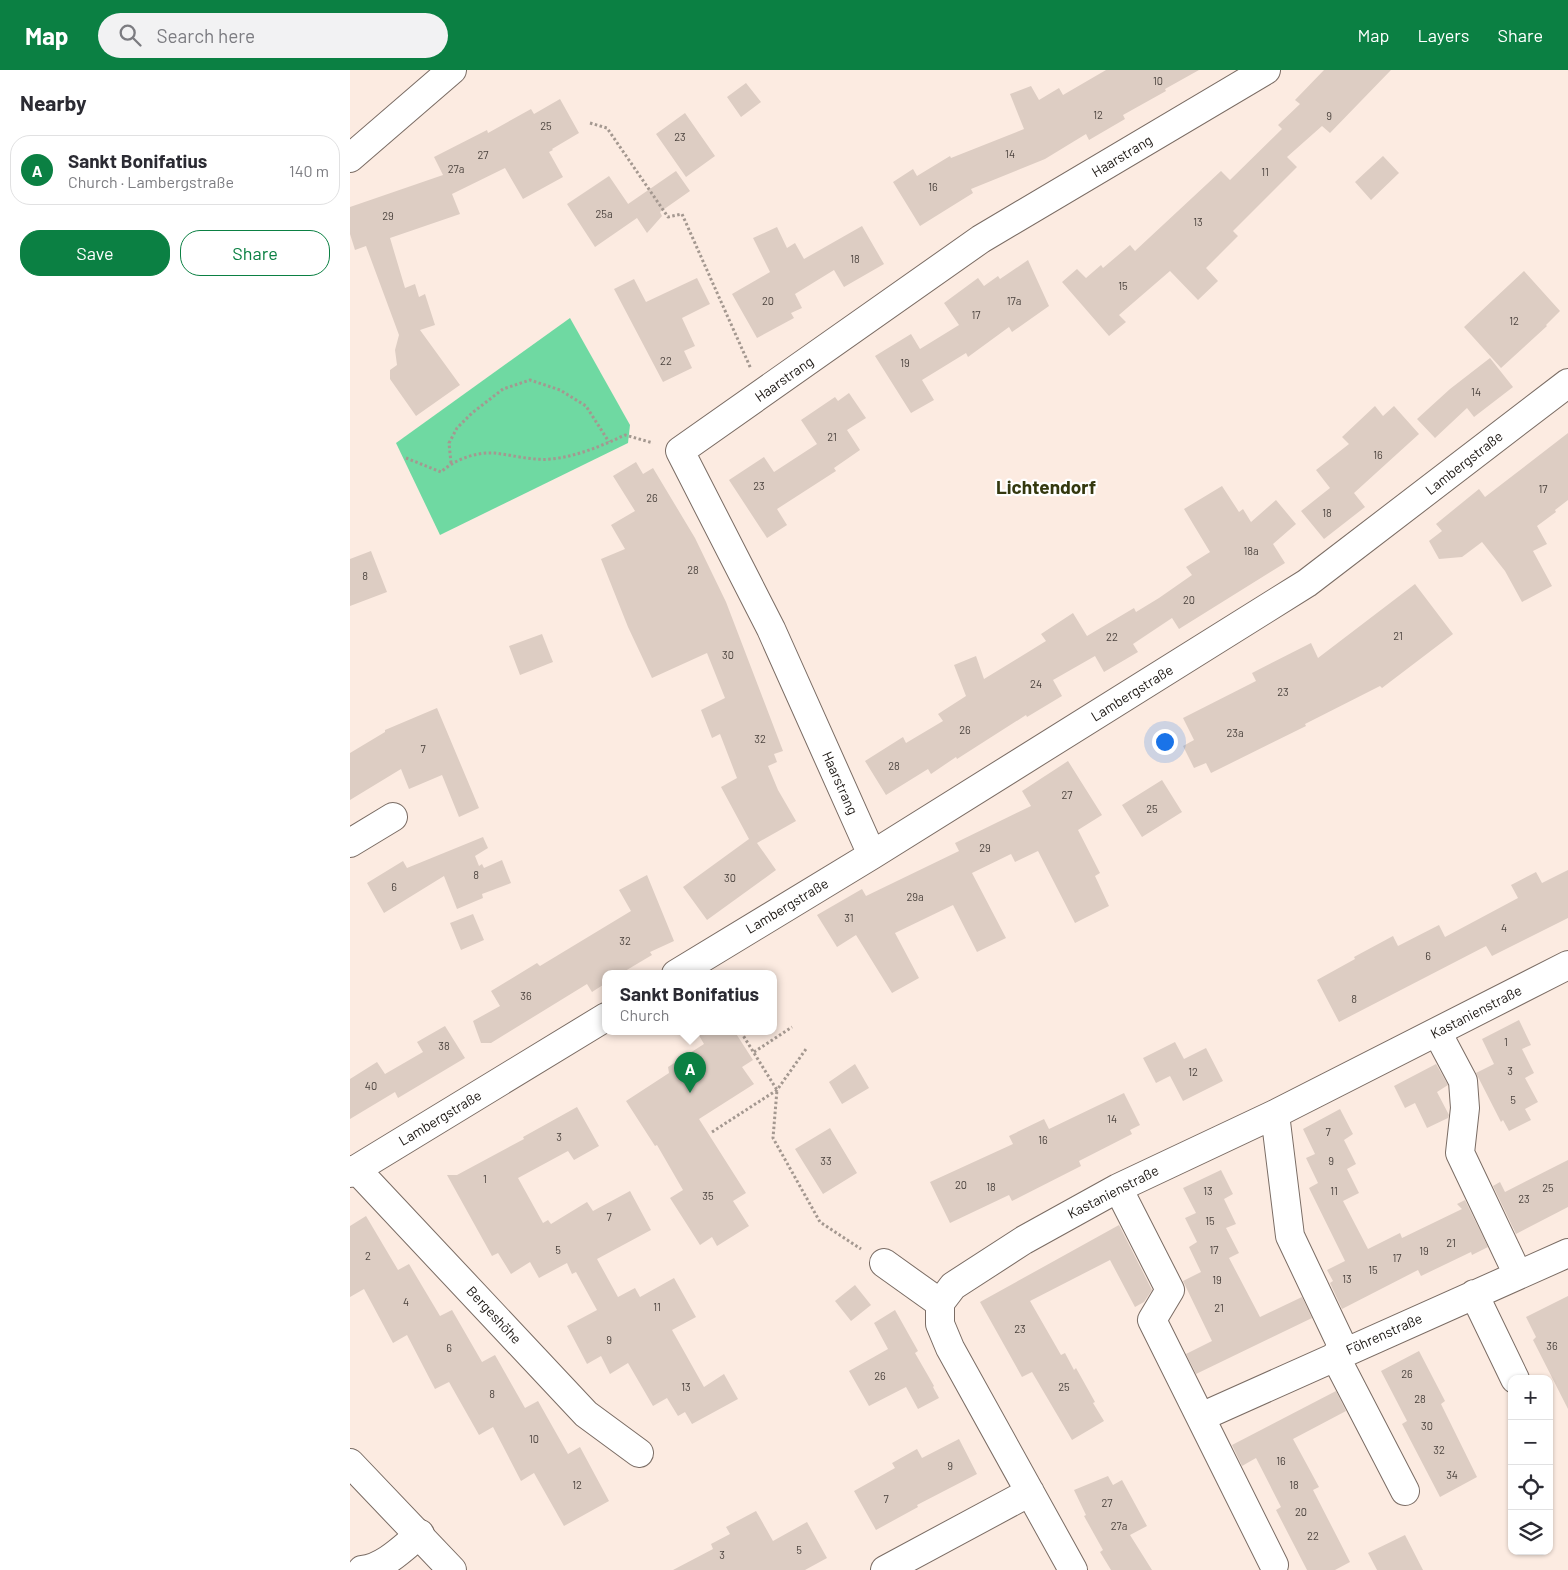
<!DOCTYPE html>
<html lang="en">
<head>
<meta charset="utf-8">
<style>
  body { margin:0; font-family:Barlow,sans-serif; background:#f2f2f3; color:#2b2b33 }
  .controls { position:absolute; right:15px; bottom:15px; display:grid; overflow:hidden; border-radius:10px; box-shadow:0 1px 4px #0004 }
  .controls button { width:45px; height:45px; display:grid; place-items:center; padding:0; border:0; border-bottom:1px solid #e1e1e2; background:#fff; color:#2b2b33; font:25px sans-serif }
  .you { position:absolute; left:814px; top:671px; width:18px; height:18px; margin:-12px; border:4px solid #fff; border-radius:50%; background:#1a73e8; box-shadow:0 0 0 8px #1a73e833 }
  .badge { display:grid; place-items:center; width:32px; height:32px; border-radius:50%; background:#0b8043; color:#fff; font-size:16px; font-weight:700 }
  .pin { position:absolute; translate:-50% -41px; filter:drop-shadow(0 1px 2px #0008) }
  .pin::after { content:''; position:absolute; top:26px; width:18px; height:15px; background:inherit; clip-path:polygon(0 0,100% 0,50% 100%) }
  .popup { position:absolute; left:252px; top:900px; width:175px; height:65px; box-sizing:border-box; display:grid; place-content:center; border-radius:10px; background:#fff; filter:drop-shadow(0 1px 4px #0005); font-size:16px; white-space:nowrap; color:#7c7c81 }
  .popup b { font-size:19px; color:#2b2b33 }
  .popup::after { content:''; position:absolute; left:50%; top:100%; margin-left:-10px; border:10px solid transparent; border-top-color:#fff }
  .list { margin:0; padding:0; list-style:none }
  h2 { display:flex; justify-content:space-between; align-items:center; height:65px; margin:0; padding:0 20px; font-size:21px }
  h2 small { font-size:16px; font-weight:400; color:#7c7c81 }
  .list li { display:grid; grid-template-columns:32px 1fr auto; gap:15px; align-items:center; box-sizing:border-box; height:70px; margin:0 10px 10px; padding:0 10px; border:1px solid #e1e1e2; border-radius:20px }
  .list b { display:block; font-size:19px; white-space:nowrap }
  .list p { margin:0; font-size:16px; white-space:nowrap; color:#7c7c81 }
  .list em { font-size:16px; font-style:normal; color:#7c7c81 }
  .actions { display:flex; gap:10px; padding:15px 20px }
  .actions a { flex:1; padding:11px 0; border:1px solid #0b8043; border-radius:20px; text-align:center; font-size:18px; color:#0b8043 }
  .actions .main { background:#0b8043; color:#fff }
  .icon { flex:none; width:28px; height:28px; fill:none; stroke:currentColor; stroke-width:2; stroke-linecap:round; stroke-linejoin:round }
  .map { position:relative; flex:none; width:1218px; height:1500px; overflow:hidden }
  header { display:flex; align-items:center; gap:30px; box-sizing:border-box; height:70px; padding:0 25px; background:#0b8043; color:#fff }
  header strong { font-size:24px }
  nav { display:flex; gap:28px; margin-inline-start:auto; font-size:18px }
  .search { width:350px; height:45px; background:#f2f2f3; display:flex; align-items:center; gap:12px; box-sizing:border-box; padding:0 18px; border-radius:28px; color:#7c7c81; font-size:19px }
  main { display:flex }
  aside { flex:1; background:#fff }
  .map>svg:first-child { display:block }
  .green { fill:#6fd9a2 }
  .building { fill:#ddcdc3 }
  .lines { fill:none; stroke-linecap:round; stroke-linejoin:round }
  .minor-casing { stroke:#7a6c64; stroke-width:30 }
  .major-casing { stroke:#7a6c64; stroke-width:30 }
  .path { stroke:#a49890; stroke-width:3; stroke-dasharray:2.5 2.5; stroke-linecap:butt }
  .minor { stroke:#fff; stroke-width:28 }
  .major { stroke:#fff; stroke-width:28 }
  .labels { text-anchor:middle; stroke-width:4.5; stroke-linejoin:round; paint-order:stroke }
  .number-label { font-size:11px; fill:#4c443f }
  .street-label { font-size:14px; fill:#1c1713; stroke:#fff }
  .district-label { font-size:19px; font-weight:bold; fill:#34380f; stroke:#fff }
</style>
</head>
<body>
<header>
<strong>Map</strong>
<div class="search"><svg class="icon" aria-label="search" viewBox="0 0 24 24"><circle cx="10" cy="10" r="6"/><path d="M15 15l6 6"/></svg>Search here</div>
<nav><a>Map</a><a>Layers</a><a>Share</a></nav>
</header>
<main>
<aside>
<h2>Nearby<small></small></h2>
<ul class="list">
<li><span class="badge">A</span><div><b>Sankt Bonifatius</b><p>Church · Lambergstraße</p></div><em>140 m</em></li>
</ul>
<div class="actions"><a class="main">Save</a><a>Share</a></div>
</aside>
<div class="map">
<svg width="1218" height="1500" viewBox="0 0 1218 1500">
  <rect width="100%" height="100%" fill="#fcebe1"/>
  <path class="green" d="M 220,248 L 280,355 L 278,373 L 90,465 L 46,373 Z"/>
  <path class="building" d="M 756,0 L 849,0 L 815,19 L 816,21 L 773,45 L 775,49 L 739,70 L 736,64 L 695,89 L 621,119 L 623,123 L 570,156 L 543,112 L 563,99 L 567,106 L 600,86 L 601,88 L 674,59 L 660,24 L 681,16 L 689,30 L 709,18 L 713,25 Z
    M 974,0 L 1041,0 L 980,63 L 972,56 L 937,87 L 947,97 L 883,161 L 888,166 L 856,198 L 868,211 L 848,230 L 820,201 L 769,245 L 776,252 L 759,266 L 712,212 L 727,199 L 736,208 L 751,195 L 753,198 L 780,175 L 785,181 L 871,101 L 880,110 L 932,59 L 928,55 L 950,34 L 945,30 Z
    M 396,13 L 411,32 L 391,47 L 377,27 Z
    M 210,29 L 229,63 L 202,79 L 203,80 L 199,82 L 213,107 L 173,129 L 155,98 L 102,124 L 110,144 L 40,168 L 55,218 L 65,214 L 69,227 L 75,224 L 85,255 L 70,260 L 110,315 L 66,346 L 40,309 L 40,300 L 47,295 L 45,280 L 49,265 L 16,176 L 5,180 L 0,164 L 0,137 L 93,105 L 84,87 L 137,60 L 138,63 L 181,39 L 184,44 Z
    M 335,43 L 365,86 L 336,107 L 306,64 Z
    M 1033,86 L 1049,103 L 1021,130 L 1005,112 Z
    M 326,101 L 340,121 L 310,142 L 312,146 L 297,163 L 287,148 L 245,177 L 217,134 L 259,106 L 287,147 L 278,134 Z
    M 512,156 L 534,194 L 494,217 L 484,200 L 445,224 L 452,238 L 441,243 L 444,248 L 407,268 L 382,224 L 420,202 L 403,168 L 427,157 L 437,178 L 445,173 L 454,189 Z
    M 678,190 L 699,236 L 662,262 L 659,257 L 618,287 L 616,283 L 572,310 L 584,330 L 561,343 L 525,286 L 561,264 L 570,279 L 609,255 L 594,233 L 628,208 L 634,216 L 648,206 L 650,209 Z
    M 1174,201 L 1210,241 L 1196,255 L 1197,256 L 1151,298 L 1114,257 Z
    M 347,208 L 360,234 L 332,248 L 345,276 L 334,281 L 342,298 L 313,312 L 264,219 L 284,209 L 296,232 Z
    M 1140,288 L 1163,317 L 1124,347 L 1117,338 L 1085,368 L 1067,349 L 1100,319 Z
    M 499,323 L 516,348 L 497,360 L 510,380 L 484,398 L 486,401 L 427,439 L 437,455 L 417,468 L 379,410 L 414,387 L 424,402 L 467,374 L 451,350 L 485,327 L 488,331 Z
    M 1025,336 L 1033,346 L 1044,336 L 1069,364 L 1004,423 L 1015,437 L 974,469 L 951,441 L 980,418 L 966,400 L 999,374 L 992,367 Z
    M 1218,363 L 1218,430 L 1205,440 L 1206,442 L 1187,456 L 1197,474 L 1183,481 L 1202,516 L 1172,532 L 1155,501 L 1132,472 L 1112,487 L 1089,489 L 1079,471 L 1092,461 L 1086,454 L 1129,419 L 1135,427 Z
    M 286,392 L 293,404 L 303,398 L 345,468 L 376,532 L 433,681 L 424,684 L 427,692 L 418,696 L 428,720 L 446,751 L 407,773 L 426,800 L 357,850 L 333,817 L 399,769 L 371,717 L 387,708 L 370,664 L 362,668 L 351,640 L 375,628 L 357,583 L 302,608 L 278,557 L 251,489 L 275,479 L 261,455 L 285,441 L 263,406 Z
    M 872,416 L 889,442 L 893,439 L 901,452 L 926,430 L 946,454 L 923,474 L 935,493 L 829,559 L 822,548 L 783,574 L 788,582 L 754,602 L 745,586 L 703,610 L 712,626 L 677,647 L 676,645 L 607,689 L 606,687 L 581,704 L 578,699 L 536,725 L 515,691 L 553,667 L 556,673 L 593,651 L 588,644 L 616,626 L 604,595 L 626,586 L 634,609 L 696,571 L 691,564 L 723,543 L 737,566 L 784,538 L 786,542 L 809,528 L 842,505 L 836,497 L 860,482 L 834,439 Z
    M 21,481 L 37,522 L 0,536 L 0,489 Z
    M 1065,514 L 1103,564 L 1032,618 L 1030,616 L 955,654 L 956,656 L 861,703 L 856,693 L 844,698 L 833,676 L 844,670 L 833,648 L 906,611 L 902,603 L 961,573 L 968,588 Z
    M 192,564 L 203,592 L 170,605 L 159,576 Z
    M 87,638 L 129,738 L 109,747 L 92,705 L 59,719 L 51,699 L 0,730 L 0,683 L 35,662 L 35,660 Z
    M 718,691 L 752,745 L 728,760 L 750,803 L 745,806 L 759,836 L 725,853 L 688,781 L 665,792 L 661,784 L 622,803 L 656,868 L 627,882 L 603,835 L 545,863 L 569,908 L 542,923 L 506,865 L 487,877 L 467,845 L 512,819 L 516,826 L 609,781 L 605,773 L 681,736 L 672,721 Z
    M 812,710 L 832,742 L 792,767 L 772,735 Z
    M 133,767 L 138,778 L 125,786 L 129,796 L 132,794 L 134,798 L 152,790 L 161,813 L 132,824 L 133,828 L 107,839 L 94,806 L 34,843 L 17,813 L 53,791 L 57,798 Z
    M 1218,800 L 1218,848 L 1142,886 L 1136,876 L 989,952 L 967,910 L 1005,889 L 1004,887 L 1043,866 L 1048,876 L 1089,855 L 1095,867 L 1168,828 L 1161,815 L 1186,802 L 1192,813 Z
    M 297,805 L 324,871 L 300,882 L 302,885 L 270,904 L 256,904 L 256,913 L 242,922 L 237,914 L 141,973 L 131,973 L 123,951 L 150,936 L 141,921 L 187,893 L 190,896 L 281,841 L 269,820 Z
    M 123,844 L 134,870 L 111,880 L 100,853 Z
    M 1169,950 L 1181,975 L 1172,979 L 1184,1003 L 1175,1008 L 1188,1032 L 1175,1039 L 1181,1050 L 1159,1061 L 1153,1050 L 1151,1052 L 1126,1003 L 1144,994 L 1132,969 Z
    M 95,956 L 115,988 L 48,1028 L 45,1022 L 0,1049 L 0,1009 L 27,992 L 35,1004 L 73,982 L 67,972 Z
    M 347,962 L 385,962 L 403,990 L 392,997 L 404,1014 L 349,1049 L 396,1123 L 383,1131 L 399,1156 L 367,1176 L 362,1167 L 350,1175 L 320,1128 L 333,1120 L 307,1075 L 305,1076 L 276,1031 L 319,1003 L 318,997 L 354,974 Z
    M 825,972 L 834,989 L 856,978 L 873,1011 L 833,1031 L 820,1006 L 806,1013 L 793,988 Z
    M 505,994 L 519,1018 L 492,1034 L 479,1012 Z
    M 1086,994 L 1098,1015 L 1087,1022 L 1099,1045 L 1098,1048 L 1077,1058 L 1065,1033 L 1055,1038 L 1044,1016 Z
    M 774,1023 L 790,1055 L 780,1060 L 782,1064 L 729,1091 L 731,1096 L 662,1131 L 659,1125 L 600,1153 L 580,1112 L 663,1074 L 659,1066 L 694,1049 L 699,1059 Z
    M 227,1037 L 249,1076 L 224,1090 L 218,1081 L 168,1108 L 193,1153 L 198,1150 L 201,1154 L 237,1132 L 243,1141 L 280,1121 L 301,1160 L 247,1189 L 268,1227 L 285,1218 L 290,1227 L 324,1208 L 346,1247 L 322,1260 L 354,1317 L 374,1304 L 388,1329 L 342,1354 L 335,1342 L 328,1346 L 317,1328 L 303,1336 L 278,1293 L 260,1304 L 251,1286 L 237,1294 L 217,1256 L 247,1240 L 226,1202 L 222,1204 L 217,1193 L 189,1208 L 180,1192 L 161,1204 L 148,1183 L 142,1186 L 97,1105 L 107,1105 L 174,1069 L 173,1067 Z
    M 990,1039 L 1003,1064 L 994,1070 L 1006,1094 L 997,1099 L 1009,1123 L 993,1131 L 1018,1179 L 1050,1163 L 1052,1168 L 1112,1139 L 1107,1134 L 1115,1130 L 1138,1177 L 1122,1185 L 1121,1182 L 1071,1206 L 1068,1200 L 992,1239 L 980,1213 L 983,1211 L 977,1200 L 995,1191 L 959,1118 L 968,1113 L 956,1088 L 965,1084 L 953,1059 Z
    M 480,1058 L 507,1103 L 473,1124 L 445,1079 Z
    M 1218,1090 L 1218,1137 L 1166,1164 L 1143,1116 L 1150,1112 L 1155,1122 Z
    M 871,1100 L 883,1124 L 874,1129 L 886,1154 L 876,1158 L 889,1183 L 879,1188 L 910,1247 L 952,1227 L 962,1248 L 846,1304 L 836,1284 L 862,1271 L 833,1211 L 851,1202 L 839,1177 L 847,1172 L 835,1148 L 846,1143 L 833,1118 Z
    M 16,1146 L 48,1200 L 59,1194 L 90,1246 L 102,1240 L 132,1292 L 145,1285 L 175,1338 L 188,1331 L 218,1384 L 230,1377 L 259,1431 L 214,1456 L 184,1403 L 171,1411 L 143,1357 L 129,1365 L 99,1312 L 85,1319 L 57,1265 L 43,1273 L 14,1219 L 0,1227 L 0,1156 Z
    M 769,1155 L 802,1220 L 794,1232 L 785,1237 L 760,1190 L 680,1231 L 711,1285 L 715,1283 L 724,1300 L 726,1298 L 745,1332 L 743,1333 L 754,1351 L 722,1370 L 682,1302 L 672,1307 L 630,1232 Z
    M 505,1215 L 521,1235 L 501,1251 L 485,1231 Z
    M 1218,1226 L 1218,1339 L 1183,1270 L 1186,1267 L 1176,1247 Z
    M 545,1240 L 568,1281 L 565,1283 L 584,1316 L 583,1317 L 589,1328 L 568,1339 L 556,1317 L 519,1336 L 499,1301 L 538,1279 L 524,1253 Z
    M 1069,1281 L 1095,1331 L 1091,1334 L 1127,1407 L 1090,1427 L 1052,1354 L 1057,1351 L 1031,1301 Z
    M 986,1321 L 996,1341 L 943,1369 L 969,1417 L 963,1420 L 1000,1492 L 985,1500 L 957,1500 L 926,1440 L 931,1437 L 906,1388 L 892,1396 L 882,1375 Z
    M 609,1369 L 627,1404 L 567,1435 L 568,1437 L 526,1460 L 504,1421 L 545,1398 L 542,1393 L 567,1379 L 572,1388 Z
    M 758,1406 L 763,1415 L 772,1410 L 797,1456 L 780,1465 L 802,1500 L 761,1500 L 750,1482 L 753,1480 L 734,1446 L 736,1445 L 724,1420 Z
    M 406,1441 L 423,1471 L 457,1452 L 477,1488 L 455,1500 L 323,1500 L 363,1479 L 361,1474 L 380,1464 L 376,1457 Z
    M 1055,1465 L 1073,1500 L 1027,1500 L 1018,1483 Z"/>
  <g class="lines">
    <g class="minor-casing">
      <path id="minor" d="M 0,88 L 102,0
        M 0,773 L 43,747
        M 522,785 L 421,559 L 330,381 L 631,169 L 916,0
        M 326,904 L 522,785 L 957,513 L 1218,313
        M 1087,962 L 1113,1011 L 1115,1038 L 1110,1083 L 1168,1205
        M 925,1044 L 940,1166 L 995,1282
        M 6,1099 L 236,1344 L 289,1383
        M 0,1103 L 256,947
        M 768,1118 L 820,1220 L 802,1250 L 924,1495
        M 534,1193 L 590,1233
        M 1124,1224 L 1165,1309
        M 985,1286 L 1055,1421
        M 851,1347 L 1218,1183
        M 12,1500 C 34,1498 54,1477 70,1464
        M 535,1500 L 680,1422
        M 723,1500 L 600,1278 L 590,1254 L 590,1233 L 603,1216 L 674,1170 L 768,1118 L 925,1044 L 1218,895"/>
    </g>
    <g class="major-casing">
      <path id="major" d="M 0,1393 L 102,1500"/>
    </g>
    <path class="path" d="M 240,53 L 257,58 L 318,147 L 332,144 L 401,299
      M 56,388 L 91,402 C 104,390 125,382 144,383 C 163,385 182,391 202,389 C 228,386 251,376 275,365 L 303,373
      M 101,393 L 99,373 L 107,358 L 122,343 L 153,319 L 180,310 L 210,320 L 236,336 L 259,372
      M 391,962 L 427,1020 L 423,1068 L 470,1152 L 511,1179
      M 404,982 L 442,957
      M 362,1062 L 427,1020 L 456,979"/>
    <use href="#minor" class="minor"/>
    <use href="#major" class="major"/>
  </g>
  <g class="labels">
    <g class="number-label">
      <text x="808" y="15">10</text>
      <text x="748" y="49">12</text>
      <text x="979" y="50">9</text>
      <text x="196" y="60">25</text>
      <text x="330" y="71">23</text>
      <text x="660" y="88">14</text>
      <text x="133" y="89">27</text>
      <text x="106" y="103">27a</text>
      <text x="915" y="106">11</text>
      <text x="583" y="121">16</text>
      <text x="254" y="148">25a</text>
      <text x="38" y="150">29</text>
      <text x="848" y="156">13</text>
      <text x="505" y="193">18</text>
      <text x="773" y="220">15</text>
      <text x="418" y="235">20</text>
      <text x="664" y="235">17a</text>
      <text x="626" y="249">17</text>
      <text x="1164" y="255">12</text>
      <text x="316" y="295">22</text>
      <text x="555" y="297">19</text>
      <text x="1126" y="326">14</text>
      <text x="482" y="371">21</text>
      <text x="1028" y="389">16</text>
      <text x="409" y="420">23</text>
      <text x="1193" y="423">17</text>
      <text x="302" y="432">26</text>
      <text x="977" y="447">18</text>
      <text x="901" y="485">18a</text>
      <text x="343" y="504">28</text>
      <text x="15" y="510">8</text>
      <text x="839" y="534">20</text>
      <text x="1048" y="570">21</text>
      <text x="762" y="571">22</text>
      <text x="378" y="589">30</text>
      <text x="686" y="618">24</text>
      <text x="933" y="626">23</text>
      <text x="615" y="664">26</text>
      <text x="885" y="667">23a</text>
      <text x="410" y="673">32</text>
      <text x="73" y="683">7</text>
      <text x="544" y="700">28</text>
      <text x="717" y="729">27</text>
      <text x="802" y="743">25</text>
      <text x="635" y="782">29</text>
      <text x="126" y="809">8</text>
      <text x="380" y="812">30</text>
      <text x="44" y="821">6</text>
      <text x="565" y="831">29a</text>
      <text x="499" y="852">31</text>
      <text x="1154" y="862">4</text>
      <text x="275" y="875">32</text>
      <text x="1078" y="890">6</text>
      <text x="176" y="930">36</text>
      <text x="1004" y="933">8</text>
      <text x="1156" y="976">1</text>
      <text x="94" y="980">38</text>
      <text x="1160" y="1005">3</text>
      <text x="843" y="1006">12</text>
      <text x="21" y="1020">40</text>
      <text x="1163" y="1034">5</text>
      <text x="762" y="1053">14</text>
      <text x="978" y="1066">7</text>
      <text x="209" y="1071">3</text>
      <text x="693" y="1074">16</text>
      <text x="476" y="1095">33</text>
      <text x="981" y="1095">9</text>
      <text x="135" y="1113">1</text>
      <text x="611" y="1119">20</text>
      <text x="641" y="1121">18</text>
      <text x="1198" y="1122">25</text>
      <text x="858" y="1125">13</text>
      <text x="984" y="1125">11</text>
      <text x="358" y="1130">35</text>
      <text x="1174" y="1133">23</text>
      <text x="259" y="1151">7</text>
      <text x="860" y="1155">15</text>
      <text x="1101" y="1177">21</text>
      <text x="208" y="1184">5</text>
      <text x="864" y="1184">17</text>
      <text x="1074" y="1185">19</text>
      <text x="18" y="1190">2</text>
      <text x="1047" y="1192">17</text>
      <text x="1023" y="1204">15</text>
      <text x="997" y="1213">13</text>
      <text x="867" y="1214">19</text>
      <text x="56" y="1236">4</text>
      <text x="307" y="1241">11</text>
      <text x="869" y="1242">21</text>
      <text x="670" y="1263">23</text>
      <text x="259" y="1274">9</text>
      <text x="1202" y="1280">36</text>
      <text x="99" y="1282">6</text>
      <text x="1057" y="1308">26</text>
      <text x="530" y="1310">26</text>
      <text x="336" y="1321">13</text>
      <text x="714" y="1321">25</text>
      <text x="142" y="1328">8</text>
      <text x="1070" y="1333">28</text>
      <text x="1077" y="1360">30</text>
      <text x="184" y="1373">10</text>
      <text x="1089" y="1384">32</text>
      <text x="931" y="1395">16</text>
      <text x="600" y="1400">9</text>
      <text x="1102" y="1409">34</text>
      <text x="227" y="1419">12</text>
      <text x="944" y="1419">18</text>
      <text x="536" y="1433">7</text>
      <text x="757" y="1437">27</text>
      <text x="951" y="1446">20</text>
      <text x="769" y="1460">27a</text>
      <text x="963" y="1470">22</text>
      <text x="449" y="1484">5</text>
      <text x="372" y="1489">3</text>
    </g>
    <g class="street-label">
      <text transform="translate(772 86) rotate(-31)" y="5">Haarstrang</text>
      <text transform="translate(434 309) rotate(-35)" y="5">Haarstrang</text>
      <text transform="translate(1114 393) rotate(-38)" y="5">Lambergstraße</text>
      <text transform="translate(782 623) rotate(-32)" y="5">Lambergstraße</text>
      <text transform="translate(490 713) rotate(66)" y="5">Haarstrang</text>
      <text transform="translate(437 836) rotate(-31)" y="5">Lambergstraße</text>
      <text transform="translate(1126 942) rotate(-27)" y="5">Kastanienstraße</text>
      <text transform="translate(90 1048) rotate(-31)" y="5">Lambergstraße</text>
      <text transform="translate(763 1122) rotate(-27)" y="5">Kastanienstraße</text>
      <text transform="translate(144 1245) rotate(47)" y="5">Bergeshöhe</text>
      <text transform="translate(1034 1264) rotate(-24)" y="5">Föhrenstraße</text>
    </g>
    <g class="district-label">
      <text x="696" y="424">Lichtendorf</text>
    </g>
  </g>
</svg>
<div class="controls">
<button>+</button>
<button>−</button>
<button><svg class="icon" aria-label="locate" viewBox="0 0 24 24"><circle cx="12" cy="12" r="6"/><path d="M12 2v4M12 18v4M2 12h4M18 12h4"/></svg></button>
<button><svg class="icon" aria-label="layers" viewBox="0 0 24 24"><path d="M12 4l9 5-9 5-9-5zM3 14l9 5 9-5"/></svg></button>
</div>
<div class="you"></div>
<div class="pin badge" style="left:340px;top:1023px">A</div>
<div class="popup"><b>Sankt Bonifatius</b>Church</div>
</div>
</main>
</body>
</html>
